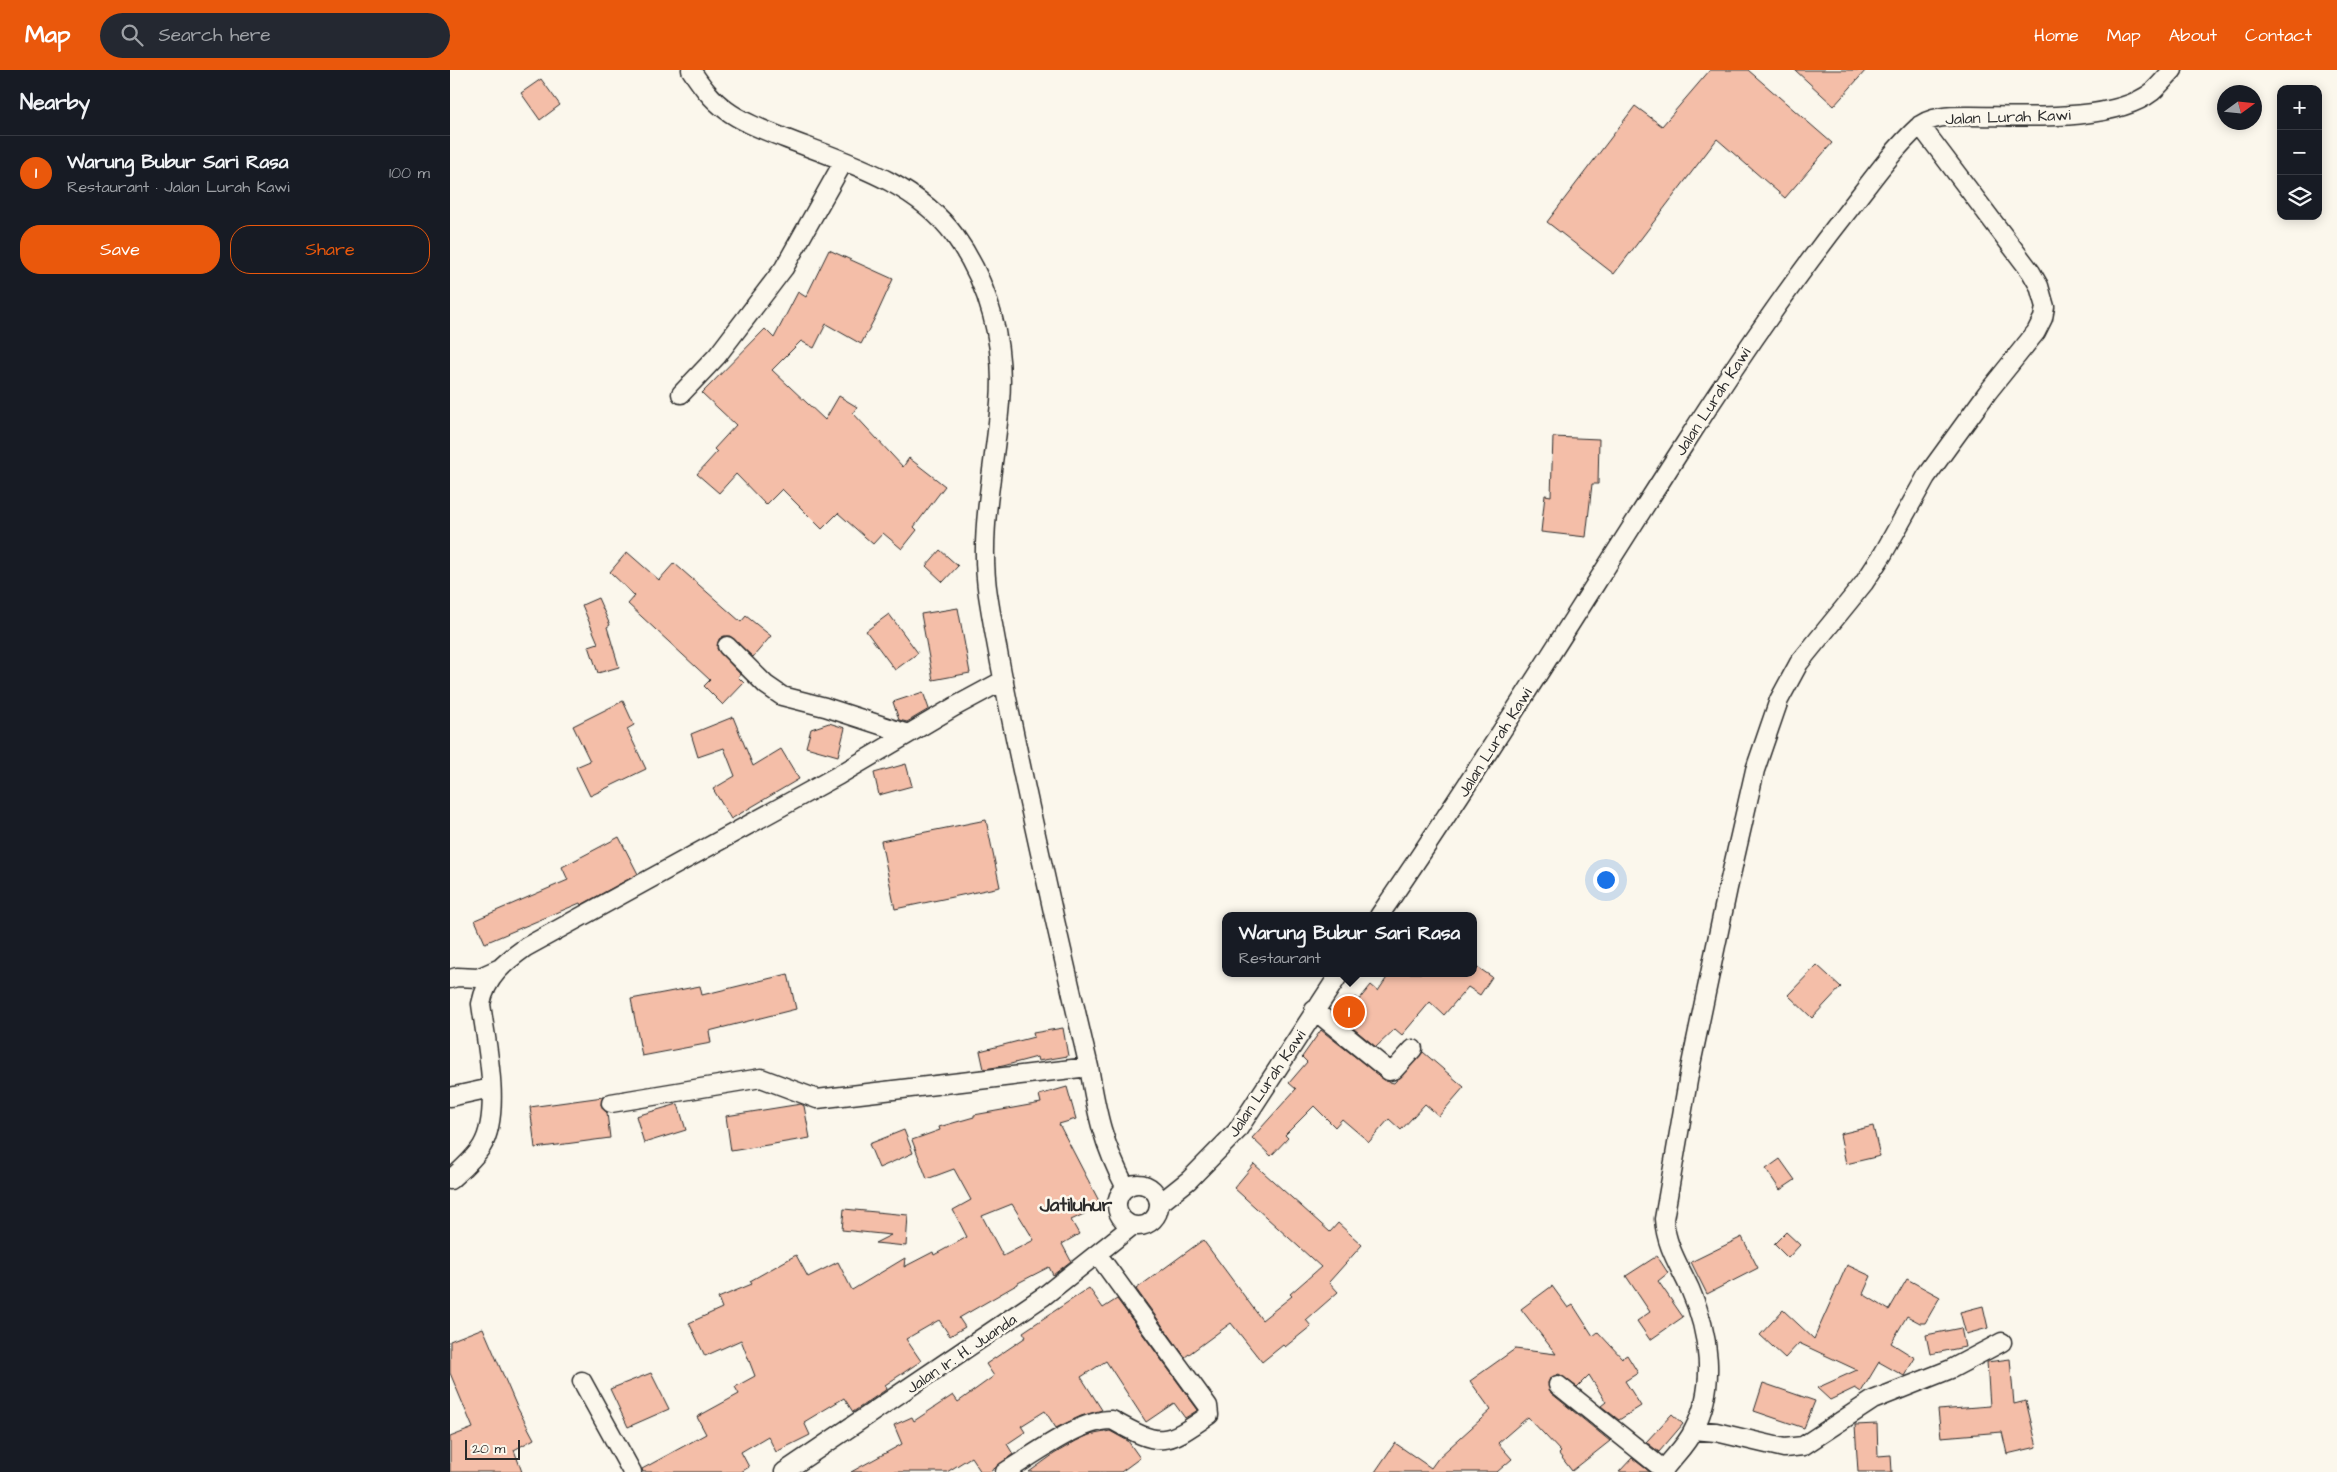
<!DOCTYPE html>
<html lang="en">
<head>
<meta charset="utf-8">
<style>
  body { margin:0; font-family:"Architects Daughter",sans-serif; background:#242831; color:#f1f3f6 }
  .controls { position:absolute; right:15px; top:15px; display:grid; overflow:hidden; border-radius:10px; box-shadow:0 2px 12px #0003 }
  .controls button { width:45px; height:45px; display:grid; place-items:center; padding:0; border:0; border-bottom:1px solid #363941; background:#171b24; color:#f1f3f6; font:25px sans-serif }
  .compass { position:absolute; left:1767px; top:15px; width:45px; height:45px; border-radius:50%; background:#171b24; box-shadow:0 2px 12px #0003; rotate:75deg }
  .scale { position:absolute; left:15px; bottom:12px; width:55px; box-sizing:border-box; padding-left:5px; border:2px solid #2b2b2b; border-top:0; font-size:14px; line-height:18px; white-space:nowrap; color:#2b2b2b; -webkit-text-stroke:4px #fbf7ec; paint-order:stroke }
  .you { position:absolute; left:1155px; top:809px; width:18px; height:18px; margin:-12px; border:4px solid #fff; border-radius:50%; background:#1a73e8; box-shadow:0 0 0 8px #1a73e833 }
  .badge { display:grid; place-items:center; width:32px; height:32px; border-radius:50%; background:#ea580c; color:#fff; font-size:16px; font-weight:700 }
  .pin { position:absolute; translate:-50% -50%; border:2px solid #fff; box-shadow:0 1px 5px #0006 }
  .popup { position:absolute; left:772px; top:842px; width:255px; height:65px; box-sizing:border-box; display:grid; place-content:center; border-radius:10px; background:#171b24; filter:drop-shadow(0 1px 4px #0005); font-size:16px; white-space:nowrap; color:#9ea1a6 }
  .popup b { font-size:19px; color:#f1f3f6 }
  .popup::after { content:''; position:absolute; left:50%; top:100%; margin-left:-10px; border:10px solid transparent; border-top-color:#171b24 }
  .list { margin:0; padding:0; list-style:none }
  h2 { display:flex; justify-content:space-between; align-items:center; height:65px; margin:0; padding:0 20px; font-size:21px }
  h2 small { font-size:16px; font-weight:400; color:#9ea1a6 }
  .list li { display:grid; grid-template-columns:32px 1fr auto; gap:15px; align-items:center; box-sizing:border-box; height:75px; padding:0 20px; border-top:1px solid #363941 }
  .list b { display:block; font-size:19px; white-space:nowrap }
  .list p { margin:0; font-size:16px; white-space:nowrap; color:#9ea1a6 }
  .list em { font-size:16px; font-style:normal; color:#9ea1a6 }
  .actions { display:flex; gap:10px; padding:15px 20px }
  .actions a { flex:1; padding:11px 0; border:1px solid #ea580c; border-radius:20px; text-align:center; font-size:18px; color:#ea580c }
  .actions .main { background:#ea580c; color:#fff }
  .icon { flex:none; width:28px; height:28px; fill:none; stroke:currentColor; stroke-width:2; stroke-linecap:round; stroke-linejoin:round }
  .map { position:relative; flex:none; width:1887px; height:1402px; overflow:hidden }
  header { display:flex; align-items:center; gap:30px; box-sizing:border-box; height:70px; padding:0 25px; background:#ea580c; color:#fff }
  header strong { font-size:24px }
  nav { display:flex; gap:28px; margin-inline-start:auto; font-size:18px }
  .search { width:350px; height:45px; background:#242831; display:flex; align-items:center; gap:12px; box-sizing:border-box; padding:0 18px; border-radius:28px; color:#9ea1a6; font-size:19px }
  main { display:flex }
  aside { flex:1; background:#171b24 }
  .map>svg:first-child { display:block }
  .building { fill:#f4bea8; stroke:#2b2b2b; fill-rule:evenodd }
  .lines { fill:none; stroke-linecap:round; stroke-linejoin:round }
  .minor-casing { stroke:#2b2b2b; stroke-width:21 }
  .minor { stroke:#fbf7ec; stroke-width:18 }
  .labels { text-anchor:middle; stroke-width:5; stroke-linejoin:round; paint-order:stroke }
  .street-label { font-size:16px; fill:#2b2b2b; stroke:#fbf7ec }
  .quarter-label { font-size:19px; font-weight:bold; fill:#2b2b2b; stroke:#fbf7ec }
</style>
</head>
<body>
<header>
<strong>Map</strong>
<div class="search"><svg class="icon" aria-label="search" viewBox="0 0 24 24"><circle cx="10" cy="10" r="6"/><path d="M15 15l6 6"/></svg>Search here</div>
<nav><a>Home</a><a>Map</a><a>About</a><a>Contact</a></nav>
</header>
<main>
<aside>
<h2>Nearby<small></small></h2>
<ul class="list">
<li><span class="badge">1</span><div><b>Warung Bubur Sari Rasa</b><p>Restaurant · Jalan Lurah Kawi</p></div><em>100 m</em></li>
</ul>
<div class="actions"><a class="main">Save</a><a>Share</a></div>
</aside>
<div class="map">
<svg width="1887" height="1402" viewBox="0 0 1887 1402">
  <rect width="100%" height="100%" fill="#fbf7ec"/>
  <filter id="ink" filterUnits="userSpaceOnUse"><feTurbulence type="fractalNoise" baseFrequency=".02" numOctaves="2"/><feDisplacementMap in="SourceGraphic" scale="10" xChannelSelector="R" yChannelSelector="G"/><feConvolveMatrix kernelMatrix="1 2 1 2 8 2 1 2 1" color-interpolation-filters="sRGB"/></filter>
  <g filter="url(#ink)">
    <path class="building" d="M 1260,0 L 1298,0 L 1382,73 L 1335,128 L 1267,69 L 1164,204 L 1097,152 L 1185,36 L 1212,56 Z
      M 1345,0 L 1416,0 L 1384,36 Z
      M 91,9 L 110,35 L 90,50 L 71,23 Z
      M 379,180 L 443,209 L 427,244 L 411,274 L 376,254 L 364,278 L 351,271 L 322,300 L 375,350 L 389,326 L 407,337 L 403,343 L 453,397 L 459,388 L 495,416 L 464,457 L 467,460 L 452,479 L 433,463 L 423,474 L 388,443 L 372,459 L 332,419 L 316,435 L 286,404 L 269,423 L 247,404 L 267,382 L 264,379 L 286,355 L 252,323 L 315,259 L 324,268 L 348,222 L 356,227 Z
      M 1103,367 L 1149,369 L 1148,414 L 1142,414 L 1136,467 L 1091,462 L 1095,425 L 1101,426 Z
      M 490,480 L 508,496 L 493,512 L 476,496 Z
      M 177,482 L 209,510 L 224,493 L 291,552 L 296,546 L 321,566 L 303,587 L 280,566 L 274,566 L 269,569 L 267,579 L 290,604 L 288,607 L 294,613 L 273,635 L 254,616 L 260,610 L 178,534 L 185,526 L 160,502 Z
      M 148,528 L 160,555 L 157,557 L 169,597 L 148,603 L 139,576 L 148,573 L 132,535 Z
      M 508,538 L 520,603 L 483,610 L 471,544 Z
      M 439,544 L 468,583 L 445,600 L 416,561 Z
      M 473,622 L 479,639 L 457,652 L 449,650 L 443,632 Z
      M 173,631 L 184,655 L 177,659 L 196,699 L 140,726 L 126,697 L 140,691 L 123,656 Z
      M 283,647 L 303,696 L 331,679 L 349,709 L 281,749 L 263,719 L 285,706 L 274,678 L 248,687 L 241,664 Z
      M 379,653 L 395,658 L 388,686 L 356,677 L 361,659 Z
      M 456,694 L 462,716 L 429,725 L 424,703 Z
      M 536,750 L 550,817 L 445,839 L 431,771 Z
      M 169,767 L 188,804 L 131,835 L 130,833 L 35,873 L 25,850 L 118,810 L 112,797 Z
      M 1023,894 L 1042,907 L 1030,925 L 1018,917 L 994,945 L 980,932 L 952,965 L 945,959 L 926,977 L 887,945 L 905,927 L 908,931 L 921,915 L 928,921 L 940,903 L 1023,903 Z
      M 1367,895 L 1391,917 L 1362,948 L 1338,925 Z
      M 338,904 L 346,939 L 259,961 L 261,973 L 192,986 L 181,929 L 250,916 L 252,925 Z
      M 613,958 L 618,986 L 588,991 L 587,987 L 553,996 L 534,999 L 530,981 L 584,967 L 583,963 Z
      M 871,960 L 936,1011 L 944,1013 L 973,982 L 1014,1017 L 989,1046 L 975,1034 L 951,1060 L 939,1049 L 919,1072 L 892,1049 L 885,1057 L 864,1036 L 835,1065 L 838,1068 L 821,1086 L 802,1068 L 846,1019 L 839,1013 L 857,992 L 852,987 Z
      M 617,1017 L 626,1049 L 609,1054 L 649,1131 L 634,1140 L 636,1143 L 621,1150 L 629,1164 L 612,1174 L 621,1191 L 603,1205 L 599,1197 L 568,1213 L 568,1214 L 509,1248 L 515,1257 L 500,1266 L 489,1250 L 456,1269 L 471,1291 L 435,1315 L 437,1319 L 403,1342 L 394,1328 L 354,1352 L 360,1365 L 326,1382 L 318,1366 L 291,1382 L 299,1397 L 291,1402 L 193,1402 L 192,1399 L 256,1364 L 247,1347 L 289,1324 L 285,1317 L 305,1306 L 291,1270 L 255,1286 L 239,1253 L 272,1238 L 268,1228 L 302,1214 L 300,1211 L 346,1185 L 358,1207 L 388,1192 L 402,1220 L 455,1188 L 454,1197 L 483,1182 L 484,1185 L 517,1167 L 503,1140 L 521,1130 L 504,1099 L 477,1109 L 462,1070 L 490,1060 L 489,1057 L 524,1047 L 524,1045 L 591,1033 L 589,1025 ZM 562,1134 L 584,1170 L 553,1186 L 532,1146 Z
      M 153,1027 L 151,1035 L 157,1043 L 160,1068 L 85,1078 L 80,1037 Z
      M 228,1034 L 236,1060 L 194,1073 L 186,1046 Z
      M 351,1034 L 354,1036 L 360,1068 L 281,1081 L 276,1046 Z
      M 1423,1056 L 1430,1086 L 1396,1094 L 1390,1064 Z
      M 454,1060 L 463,1083 L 429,1098 L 419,1074 Z
      M 1330,1089 L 1345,1110 L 1330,1120 L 1316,1099 Z
      M 804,1094 L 880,1162 L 888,1153 L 912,1175 L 879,1212 L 888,1222 L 856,1250 L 861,1256 L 835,1277 L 833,1275 L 812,1292 L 781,1253 L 735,1287 L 686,1219 L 753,1170 L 812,1250 L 842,1226 L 840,1224 L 871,1197 L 784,1118 Z
      M 394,1139 L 458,1145 L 456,1176 L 425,1173 L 441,1165 L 392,1160 Z
      M 1336,1162 L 1350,1175 L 1338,1188 L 1324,1174 Z
      M 1292,1167 L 1308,1198 L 1257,1224 L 1241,1192 Z
      M 1207,1186 L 1218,1203 L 1208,1211 L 1233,1247 L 1200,1270 L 1187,1251 L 1200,1242 L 1176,1206 Z
      M 1397,1195 L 1421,1206 L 1413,1224 L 1439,1240 L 1457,1209 L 1490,1227 L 1475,1253 L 1470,1253 L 1457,1246 L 1441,1273 L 1465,1288 L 1454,1306 L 1429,1292 L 1411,1322 L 1405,1318 L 1380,1330 L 1367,1318 L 1407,1300 L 1349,1273 L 1335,1288 L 1310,1265 L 1333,1240 L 1364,1269 Z
      M 1102,1216 L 1118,1238 L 1123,1235 L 1143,1266 L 1148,1262 L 1172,1288 L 1177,1285 L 1188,1303 L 1175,1311 L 1191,1336 L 1169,1350 L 1151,1336 L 1156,1332 L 1139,1305 L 1127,1317 L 1109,1304 L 1100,1308 L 1098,1313 L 1101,1323 L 1160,1371 L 1122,1401 L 1109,1384 L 1111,1382 L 1078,1347 L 1048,1373 L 1062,1389 L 1047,1402 L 925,1402 L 945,1373 L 981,1398 L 989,1387 L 1041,1340 L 1020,1311 L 1065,1279 L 1106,1284 L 1071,1239 Z
      M 639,1218 L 653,1238 L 667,1229 L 748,1340 L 735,1348 L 724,1333 L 696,1352 L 656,1291 L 631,1307 L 652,1340 L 631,1346 L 606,1358 L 595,1341 L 571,1356 L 575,1362 L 557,1374 L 563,1384 L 540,1402 L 531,1402 L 521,1387 L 497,1402 L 401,1402 L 452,1374 L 444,1355 L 462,1347 L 464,1351 L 503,1325 L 508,1332 L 544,1306 L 536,1294 L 576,1267 L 573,1262 Z
      M 1533,1236 L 1538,1258 L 1516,1264 L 1510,1242 Z
      M 33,1258 L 67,1337 L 84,1369 L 64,1380 L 72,1402 L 0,1402 L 0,1367 L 23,1358 L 0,1303 L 0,1271 Z
      M 1511,1258 L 1515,1277 L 1480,1284 L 1476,1265 Z
      M 1560,1289 L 1564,1334 L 1576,1331 L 1587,1377 L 1557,1384 L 1552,1362 L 1491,1367 L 1488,1340 L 1540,1336 L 1537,1292 Z
      M 201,1303 L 219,1339 L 178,1357 L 160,1319 Z
      M 1313,1313 L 1365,1331 L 1354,1358 L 1304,1341 Z
      M 1222,1344 L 1233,1354 L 1209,1382 L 1196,1372 Z
      M 1427,1354 L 1428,1386 L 1441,1385 L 1442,1402 L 1408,1402 L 1405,1355 Z
      M 660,1361 L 678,1371 L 690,1388 L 671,1402 L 579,1402 L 604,1384 L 626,1371 L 639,1365 Z
      M 1182,1388 L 1200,1402 L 1169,1402 Z"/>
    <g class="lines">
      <g class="minor-casing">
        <path id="minor" d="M 241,0 C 251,15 261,29 276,40 C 292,52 314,60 334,68 C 393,91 465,111 505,166 C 539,213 555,274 550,332 C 545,397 528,461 538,525 C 549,595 564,664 579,733 C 598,821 618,909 639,997 C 647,1045 653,1074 676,1118
          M 231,324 L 267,286 L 334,198 L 394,91
          M 277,576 L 316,615 L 332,626 L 375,637 L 458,664
          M 929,846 C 1035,692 1133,532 1234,375 C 1285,295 1338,217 1397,142 C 1419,114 1441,82 1468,57 C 1481,45 1504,46 1521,46 C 1570,46 1662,53 1702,22 C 1709,16 1716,7 1723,0
          M 0,909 L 7,907 L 28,908 L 48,899
          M 864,940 L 939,1001 L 944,1000 L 963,979
          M 0,1027 L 41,1018
          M 161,1033 L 311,1008 L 367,1029 L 639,997
          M 0,1110 C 11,1100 24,1089 32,1076 C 52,1042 36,972 31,934 C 36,907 55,892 76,877 L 389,705 L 504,637 L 554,610
          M667 1135a21 21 0 1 1 42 0a21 21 0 1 1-42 0Z
          M 709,1134 L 739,1110 L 787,1061 L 890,903
          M 132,1311 L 182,1402
          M 1108,1315 L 1214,1400
          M 1244,1360 L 1266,1362 L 1334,1378 L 1353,1376 L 1423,1330 L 1501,1299 L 1552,1272
          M 334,1402 L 594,1226 L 682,1156
          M 555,1402 C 582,1386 630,1349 662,1350 C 710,1377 715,1376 759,1345 L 758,1336 L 648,1185
          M 1212,1402 C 1222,1388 1237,1375 1244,1359 C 1267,1316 1259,1262 1240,1219 C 1229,1195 1216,1176 1214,1149 L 1240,999 L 1278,818 L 1305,700 L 1329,630 L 1349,593 L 1414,513 L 1433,484 L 1476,407 L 1537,323 L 1586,262 L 1593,248 L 1595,237 L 1589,216 L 1581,202 L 1470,55"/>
      </g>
      <use href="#minor" class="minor"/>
    </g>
  </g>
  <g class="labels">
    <g class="street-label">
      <text transform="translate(1558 46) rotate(-2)" y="6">Jalan Lurah Kawi</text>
      <text transform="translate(1262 331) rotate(-57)" y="6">Jalan Lurah Kawi</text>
      <text transform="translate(1044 672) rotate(-58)" y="6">Jalan Lurah Kawi</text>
      <text transform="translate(816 1013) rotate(-56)" y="6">Jalan Lurah Kawi</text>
      <text transform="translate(511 1283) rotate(-34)" y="6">Jalan Ir. H. Juanda</text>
    </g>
    <g class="quarter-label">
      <text x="626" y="1141">Jatiluhur</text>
    </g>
  </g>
</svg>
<div class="controls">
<button>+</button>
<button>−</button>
<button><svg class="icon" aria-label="layers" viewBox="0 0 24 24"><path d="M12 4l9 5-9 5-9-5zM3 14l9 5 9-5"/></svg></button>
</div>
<svg class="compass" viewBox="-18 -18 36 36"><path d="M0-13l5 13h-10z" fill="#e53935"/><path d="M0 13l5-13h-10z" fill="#9ea1a6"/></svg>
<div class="scale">20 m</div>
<div class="you"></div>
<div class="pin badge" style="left:899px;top:942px">1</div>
<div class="popup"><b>Warung Bubur Sari Rasa</b>Restaurant</div>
</div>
</main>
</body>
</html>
